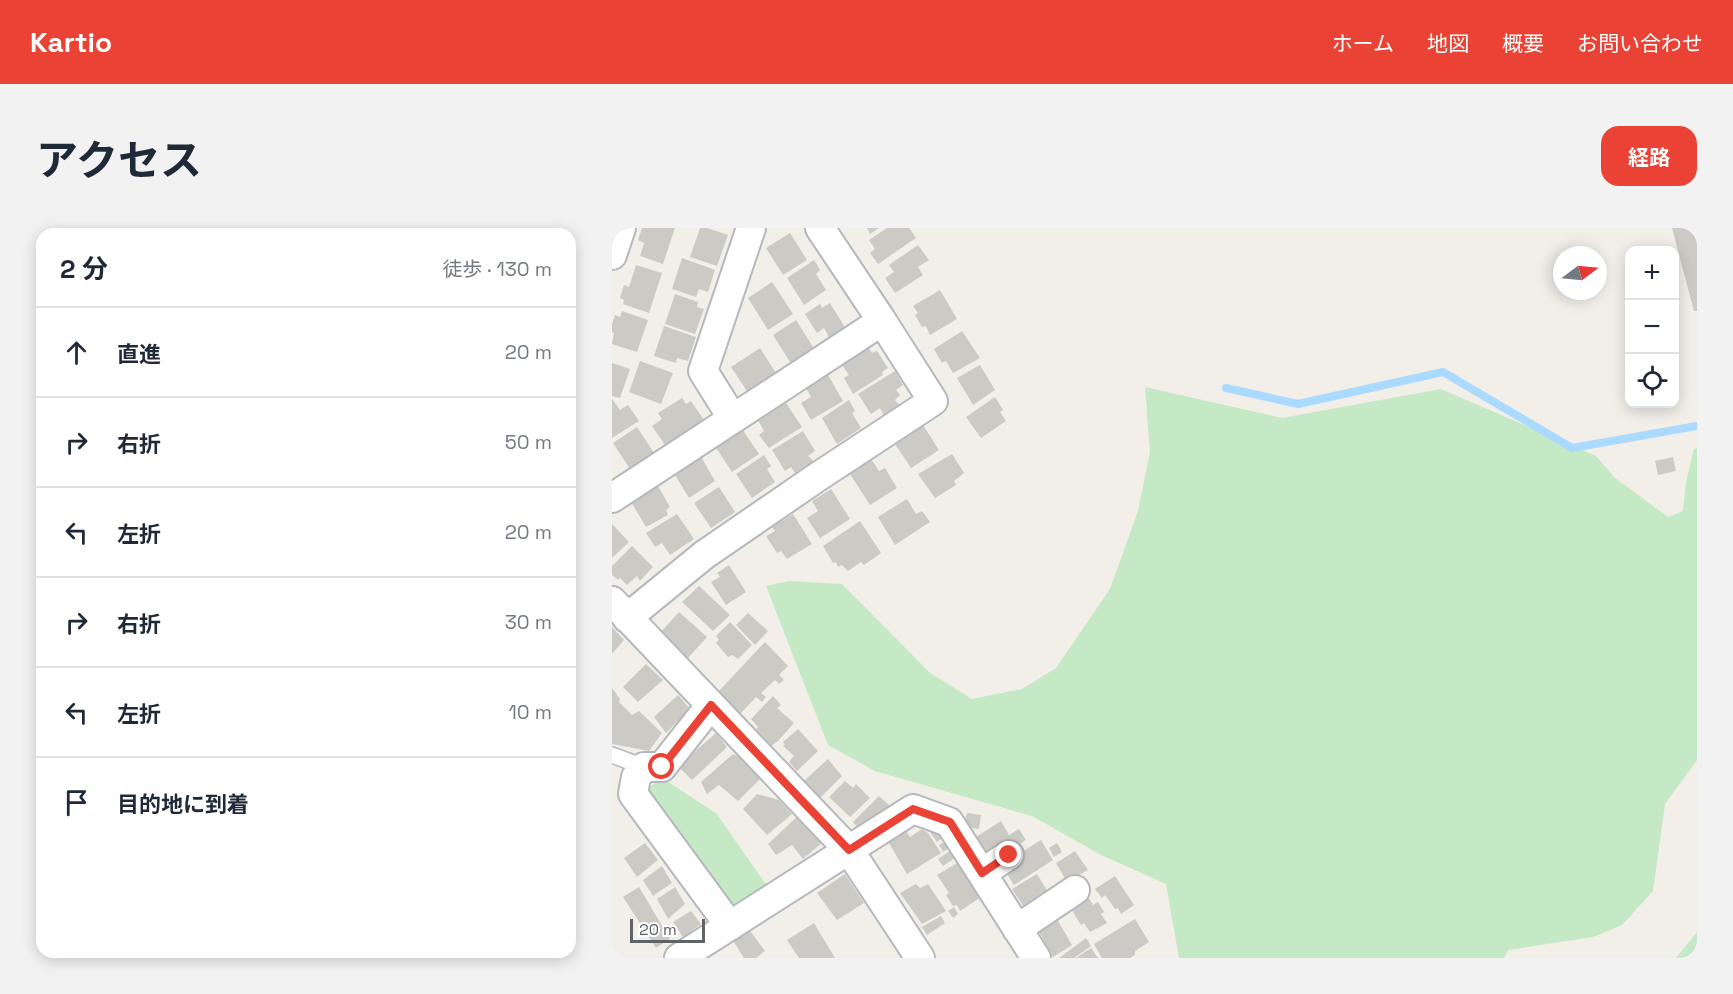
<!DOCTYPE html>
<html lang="ja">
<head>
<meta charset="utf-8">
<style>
  body { margin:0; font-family:"Space Grotesk","Noto Sans JP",sans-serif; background:#f2f2f3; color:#1f2937 }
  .controls { position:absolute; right:18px; top:18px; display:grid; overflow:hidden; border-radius:12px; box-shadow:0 3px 15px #0003 }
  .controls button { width:54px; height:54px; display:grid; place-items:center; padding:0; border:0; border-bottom:2px solid #e0e1e3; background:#fff; color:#1f2937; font:30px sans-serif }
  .compass { position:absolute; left:941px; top:18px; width:54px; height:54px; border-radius:50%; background:#fff; box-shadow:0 3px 15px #0003; rotate:74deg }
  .scale { position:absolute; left:18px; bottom:15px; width:75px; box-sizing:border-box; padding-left:6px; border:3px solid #5f6368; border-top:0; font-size:16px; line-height:21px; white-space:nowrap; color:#5f6368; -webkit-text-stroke:4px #fff; paint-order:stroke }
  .stop { position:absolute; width:18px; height:18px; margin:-14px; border:4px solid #ea4335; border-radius:50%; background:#fff }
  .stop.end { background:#ea4335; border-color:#fff; box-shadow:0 2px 6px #0008 }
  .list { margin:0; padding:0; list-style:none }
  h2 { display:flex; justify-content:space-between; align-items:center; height:78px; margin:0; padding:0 24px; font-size:26px }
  h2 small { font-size:20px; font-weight:400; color:#747a83 }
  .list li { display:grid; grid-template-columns:39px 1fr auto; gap:18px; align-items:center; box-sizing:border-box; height:90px; padding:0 24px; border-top:2px solid #e0e1e3 }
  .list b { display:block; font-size:22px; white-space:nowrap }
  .list em { font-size:20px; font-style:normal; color:#747a83 }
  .icon { flex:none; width:33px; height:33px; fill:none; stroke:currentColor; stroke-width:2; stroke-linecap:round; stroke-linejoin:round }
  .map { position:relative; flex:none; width:1085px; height:730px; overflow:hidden; border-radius:18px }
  header { display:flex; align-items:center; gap:36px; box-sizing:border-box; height:84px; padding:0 30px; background:#ea4335; color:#fff }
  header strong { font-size:28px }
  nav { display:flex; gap:33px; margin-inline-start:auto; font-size:21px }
  .intro { display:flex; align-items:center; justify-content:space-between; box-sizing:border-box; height:144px; padding:0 36px }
  h1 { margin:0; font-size:42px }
  .button { padding:15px 27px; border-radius:18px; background:#ea4335; color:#fff; font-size:21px; font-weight:700 }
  main { display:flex; gap:36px; padding:0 36px }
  aside { flex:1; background:#fff; border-radius:18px; box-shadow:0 3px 15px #0003 }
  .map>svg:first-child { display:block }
  .green { fill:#c5e8c5 }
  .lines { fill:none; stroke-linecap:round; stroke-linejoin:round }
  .stream { stroke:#aadaff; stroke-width:8 }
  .building { fill:#cccac5 }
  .lane-casing { stroke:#b5b8bc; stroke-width:18 }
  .street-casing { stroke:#b5b8bc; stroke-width:32 }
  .lane { stroke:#fff; stroke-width:15 }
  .street { stroke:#fff; stroke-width:28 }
  .route { stroke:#ea4335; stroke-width:8 }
</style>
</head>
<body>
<header>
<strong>Kartio</strong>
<nav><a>ホーム</a><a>地図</a><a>概要</a><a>お問い合わせ</a></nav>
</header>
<div class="intro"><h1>アクセス</h1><a class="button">経路</a></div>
<main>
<aside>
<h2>2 分<small>徒歩 · 130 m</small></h2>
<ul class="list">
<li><svg class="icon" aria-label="ahead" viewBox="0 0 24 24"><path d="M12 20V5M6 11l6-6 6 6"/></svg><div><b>直進</b></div><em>20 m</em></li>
<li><svg class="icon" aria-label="right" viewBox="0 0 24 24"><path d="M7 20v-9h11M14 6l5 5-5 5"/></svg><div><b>右折</b></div><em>50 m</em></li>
<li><svg class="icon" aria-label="left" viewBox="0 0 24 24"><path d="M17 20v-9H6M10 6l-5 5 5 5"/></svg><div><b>左折</b></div><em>20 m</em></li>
<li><svg class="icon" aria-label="right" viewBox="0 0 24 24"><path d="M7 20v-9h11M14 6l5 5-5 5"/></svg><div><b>右折</b></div><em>30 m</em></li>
<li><svg class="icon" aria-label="left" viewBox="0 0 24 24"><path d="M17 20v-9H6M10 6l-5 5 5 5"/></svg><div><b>左折</b></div><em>10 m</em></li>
<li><svg class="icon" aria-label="arrive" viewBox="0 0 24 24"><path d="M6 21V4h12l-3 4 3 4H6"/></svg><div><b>目的地に到着</b></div></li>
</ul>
</aside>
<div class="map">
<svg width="1085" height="730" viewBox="0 0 1085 730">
  <rect width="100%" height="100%" fill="#f1efe8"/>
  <path class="green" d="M 533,159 L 670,190 L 829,161 L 984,228 L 1003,250 L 1056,289 L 1071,283 L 1074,254 L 1082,221 L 1085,220 L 1085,532 L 1053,576 L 1041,663 L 1010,697 L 981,709 L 896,722 L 892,730 L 567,730 L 554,656 L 489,627 L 420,588 L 263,543 L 216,517 L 154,358 L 177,353 L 230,356 L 318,445 L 360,471 L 410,461 L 444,440 L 498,361 L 526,283 L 538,224 Z
    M 50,550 L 104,585 L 155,658 L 116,680 L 31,564 Z
    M 1085,704 L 1085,730 L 1064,730 Z"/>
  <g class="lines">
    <path class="stream" d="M 614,160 L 686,176 L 831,144 L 960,220 L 1085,198"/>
  </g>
  <path class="building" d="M 30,0 L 63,0 L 51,36 L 28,28 L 32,15 L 26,12 Z
    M 88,0 L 95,0 L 116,7 L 105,38 L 78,29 Z
    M 255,0 L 267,0 L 258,6 Z
    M 275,0 L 297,0 L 304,10 L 266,36 L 258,25 L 263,21 L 257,12 Z
    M 1060,0 L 1085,0 L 1085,83 L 1082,83 Z
    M 178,5 L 195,32 L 171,47 L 154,20 Z
    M 306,17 L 317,32 L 306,39 L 311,47 L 283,65 L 273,50 L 282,44 L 277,37 Z
    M 70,30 L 103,42 L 96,64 L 87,61 L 84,69 L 60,61 Z
    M 202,32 L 208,42 L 204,46 L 214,62 L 192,77 L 175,50 Z
    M 24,37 L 50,45 L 37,85 L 11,76 L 12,72 L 8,70 L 12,57 L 17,59 Z
    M 160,54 L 181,86 L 156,102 L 136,70 Z
    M 328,62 L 345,91 L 318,107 L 314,98 L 310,99 L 303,87 L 306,85 L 301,78 Z
    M 63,66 L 86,74 L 85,79 L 92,81 L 83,106 L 53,96 Z
    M 218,75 L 234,101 L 218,111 L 212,100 L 205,105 L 193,86 L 208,76 L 210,80 Z
    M 10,83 L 36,92 L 25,124 L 0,116 L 2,105 L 0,104 L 0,96 L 3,87 L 8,89 Z
    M 184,92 L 203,122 L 180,137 L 161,107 Z
    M 52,98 L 84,109 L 76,133 L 65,130 L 64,135 L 42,128 Z
    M 350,103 L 368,130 L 341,145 L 334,133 L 330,135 L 322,121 Z
    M 255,118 L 260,125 L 265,123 L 276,140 L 270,144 L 271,147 L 241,166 L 232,150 L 237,147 L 228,134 Z
    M 148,120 L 164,145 L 135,163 L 119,139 Z
    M 28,133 L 61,145 L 49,176 L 17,164 Z
    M 0,135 L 18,141 L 8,170 L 0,168 Z
    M 368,137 L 383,162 L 361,177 L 345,150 Z
    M 283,143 L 291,157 L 284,162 L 288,167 L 283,172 L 288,178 L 272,188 L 268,180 L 259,186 L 246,166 Z
    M 216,147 L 231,173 L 199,192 L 189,175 L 199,169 L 194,160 Z
    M 383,169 L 391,182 L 388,184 L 394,193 L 369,210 L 354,189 Z
    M 70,170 L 74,176 L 79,173 L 92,192 L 53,217 L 40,198 L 50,191 L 46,185 Z
    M 0,171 L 8,182 L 16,177 L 27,193 L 0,210 Z
    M 237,172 L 243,183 L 240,185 L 249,200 L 225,216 L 210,190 Z
    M 174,175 L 190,199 L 157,220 L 147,207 L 152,203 L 146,192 Z
    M 311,197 L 327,222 L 299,240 L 283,216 Z
    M 25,199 L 42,225 L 18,241 L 1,215 Z
    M 130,201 L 147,226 L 120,244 L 103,218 Z
    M 191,203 L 203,223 L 196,228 L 202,233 L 183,245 L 179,239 L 173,243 L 160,222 Z
    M 340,226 L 352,245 L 342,253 L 344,257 L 323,270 L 306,246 Z
    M 88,227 L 103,253 L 77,270 L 63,247 L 70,242 L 67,240 Z
    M 152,227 L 159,238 L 155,241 L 163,254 L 140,270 L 124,246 Z
    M 1061,229 L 1064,243 L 1046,247 L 1043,233 Z
    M 259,231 L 267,243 L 273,240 L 285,260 L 258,277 L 238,246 Z
    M 46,258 L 58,279 L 54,282 L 56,287 L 34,299 L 19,274 Z
    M 107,259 L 123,284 L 99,300 L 82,275 Z
    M 219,261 L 238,291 L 208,310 L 195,290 L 206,283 L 200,273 Z
    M 295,271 L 304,286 L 310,283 L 318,294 L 283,317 L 266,289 Z
    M 65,286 L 82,311 L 58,327 L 50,315 L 43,319 L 34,305 Z
    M 181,286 L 200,316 L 175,331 L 169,323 L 165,325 L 154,308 L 163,303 L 160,299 Z
    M 248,293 L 269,325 L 252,337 L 249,334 L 236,343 L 230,337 L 226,339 L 224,334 L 221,335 L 211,318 Z
    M 0,296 L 17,314 L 0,330 Z
    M 20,318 L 41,339 L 28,353 L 25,348 L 15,357 L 8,350 L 6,352 L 0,347 L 0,338 Z
    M 117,337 L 134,364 L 114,377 L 99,354 L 108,349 L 105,345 Z
    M 87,358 L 118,387 L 101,403 L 70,374 Z
    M 67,384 L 95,409 L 75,431 L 47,406 Z
    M 136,385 L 156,403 L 143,417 L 124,397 Z
    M 118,394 L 140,417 L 126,431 L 120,427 L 116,429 L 104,415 L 107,412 L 104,408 Z
    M 0,399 L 12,412 L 0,426 Z
    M 153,414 L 176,438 L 167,447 L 172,452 L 167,456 L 163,452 L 149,465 L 154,469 L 150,474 L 144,469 L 127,487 L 105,465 Z
    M 34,436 L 51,452 L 26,474 L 11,459 Z
    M 0,460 L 8,471 L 7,474 L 20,487 L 27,483 L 50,505 L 37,523 L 0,516 Z
    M 66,467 L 78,481 L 54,505 L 42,489 Z
    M 161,468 L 169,477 L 165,480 L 182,495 L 166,513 L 159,518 L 144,501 L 146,499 L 139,491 Z
    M 186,501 L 206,523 L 185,543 L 177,534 L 182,528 L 171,518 L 173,517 L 171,514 Z
    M 104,505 L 115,519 L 80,552 L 66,538 Z
    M 121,526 L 138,534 L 149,550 L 126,573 L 107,557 L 95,566 L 89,554 Z
    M 216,531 L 230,548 L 208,570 L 192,553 Z
    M 233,553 L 241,560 L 244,556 L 258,570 L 238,589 L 217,569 Z
    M 145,566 L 167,572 L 180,586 L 155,607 L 131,581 Z
    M 267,568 L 278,578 L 266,591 L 249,603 L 241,594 Z
    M 355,585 L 369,587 L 367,601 L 352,599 Z
    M 188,586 L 211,614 L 191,631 L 180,617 L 164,627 L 156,616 Z
    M 389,593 L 397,607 L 407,601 L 414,612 L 379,634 L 364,609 Z
    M 323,599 L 329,611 L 325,614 L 317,603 Z
    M 310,601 L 316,605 L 329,625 L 295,646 L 277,615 L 294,603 L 298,609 Z
    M 429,612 L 441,632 L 402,657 L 389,637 Z
    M 332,614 L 337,620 L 331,624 L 327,617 Z
    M 33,615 L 46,632 L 25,649 L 12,630 Z
    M 445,615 L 450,624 L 442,629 L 437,620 Z
    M 342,620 L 347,627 L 331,638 L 326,631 Z
    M 463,623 L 476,642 L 455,654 L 444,635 Z
    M 350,632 L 372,667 L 348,683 L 345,677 L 341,678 L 334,667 L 337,665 L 325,647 Z
    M 50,638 L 60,655 L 41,668 L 31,652 Z
    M 233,646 L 252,675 L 225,692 L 205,665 Z
    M 425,646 L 436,664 L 412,679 L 400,661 Z
    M 503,648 L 522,677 L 509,686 L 506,680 L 503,681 L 493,667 L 490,670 L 483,661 Z
    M 304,656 L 308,660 L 316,656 L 334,683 L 310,696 L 288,665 Z
    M 27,659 L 58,711 L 44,720 L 11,669 Z
    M 63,659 L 73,676 L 56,691 L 45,671 Z
    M 477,670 L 481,677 L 486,674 L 492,684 L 489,686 L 495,695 L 478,704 L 472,695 L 469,697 L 458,679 L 470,671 L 472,674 Z
    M 342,679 L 346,686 L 341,690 L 336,683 Z
    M 79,683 L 89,696 L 71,709 L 61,694 Z
    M 329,688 L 333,695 L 315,707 L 310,699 Z
    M 445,691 L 460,717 L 441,729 L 426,702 Z
    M 523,691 L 537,714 L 523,723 L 523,727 L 518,730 L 490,730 L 482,716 Z
    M 202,695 L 223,730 L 187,730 L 175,712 Z
    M 136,700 L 153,723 L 144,730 L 132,730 L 120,711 Z
    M 474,710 L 479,718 L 462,730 L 447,730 Z
    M 479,720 L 486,730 L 464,730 Z"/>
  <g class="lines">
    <g class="lane-casing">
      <path id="lane" d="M 0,527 L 32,539"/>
    </g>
    <g class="street-casing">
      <path id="street" d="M 208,0 L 270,93
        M 0,27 L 9,0
        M 121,191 L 91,143 L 139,0
        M 0,270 L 270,93 L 321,173 L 204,250 L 92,327 L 15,390
        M 0,373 L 237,622 L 308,730
        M 99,477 L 50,539 L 32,539 L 24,549 L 21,566 L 118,698
        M 370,645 L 397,627
        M 405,701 L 463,662
        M 67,730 L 301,581 L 337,594 L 424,730"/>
    </g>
    <use href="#lane" class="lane"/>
    <use href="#street" class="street"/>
  </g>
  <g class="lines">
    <path class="route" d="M 50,539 L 99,477 L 237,622 L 301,581 L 338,594 L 370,645 L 397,627"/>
  </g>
</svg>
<div class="controls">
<button>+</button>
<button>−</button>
<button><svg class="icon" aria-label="locate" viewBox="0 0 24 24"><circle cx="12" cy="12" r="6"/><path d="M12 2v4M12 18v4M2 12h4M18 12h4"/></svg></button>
</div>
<svg class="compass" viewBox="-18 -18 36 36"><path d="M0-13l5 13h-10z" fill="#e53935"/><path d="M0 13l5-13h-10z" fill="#747a83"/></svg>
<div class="scale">20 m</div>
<div class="stop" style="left:50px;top:539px"></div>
<div class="stop end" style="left:397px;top:627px"></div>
</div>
</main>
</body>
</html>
